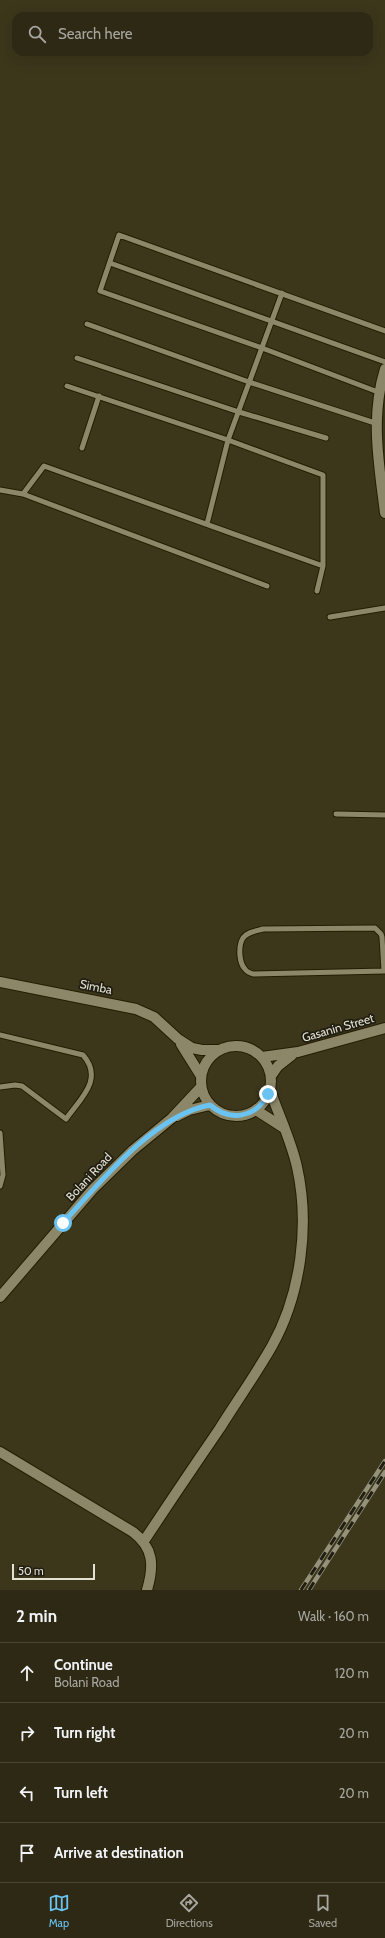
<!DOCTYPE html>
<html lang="en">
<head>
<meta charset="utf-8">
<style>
  body { margin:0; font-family:Cabin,sans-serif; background:#393522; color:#f1f3f6 }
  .scale { position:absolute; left:12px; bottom:10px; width:83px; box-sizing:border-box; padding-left:4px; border:2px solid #e3e1d1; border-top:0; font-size:11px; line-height:14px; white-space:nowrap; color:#e3e1d1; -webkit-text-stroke:3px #201e12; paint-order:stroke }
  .stop { position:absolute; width:12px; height:12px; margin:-9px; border:3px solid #6bc3f2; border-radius:50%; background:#fff }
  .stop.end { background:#6bc3f2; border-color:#fff; box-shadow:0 1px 4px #0008 }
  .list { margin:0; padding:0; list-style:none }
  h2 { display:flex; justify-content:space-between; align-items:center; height:52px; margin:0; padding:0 16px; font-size:17px }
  h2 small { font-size:13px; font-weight:400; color:#a7a6a0 }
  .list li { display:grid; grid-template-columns:26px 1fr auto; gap:12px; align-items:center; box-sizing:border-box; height:60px; padding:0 16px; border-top:1px solid #484534 }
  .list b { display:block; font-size:15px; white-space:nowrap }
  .list p { margin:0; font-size:13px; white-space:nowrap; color:#a7a6a0 }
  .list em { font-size:13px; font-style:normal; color:#a7a6a0 }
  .icon { flex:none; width:22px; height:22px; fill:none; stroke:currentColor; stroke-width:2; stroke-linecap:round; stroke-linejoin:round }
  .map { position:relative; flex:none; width:385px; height:1590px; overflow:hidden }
  .search { position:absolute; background:#2d2914; box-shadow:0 4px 16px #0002; left:12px; right:12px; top:12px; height:44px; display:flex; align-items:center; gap:10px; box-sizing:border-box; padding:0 14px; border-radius:12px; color:#a7a6a0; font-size:15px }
  .sheet { height:292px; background:#2d2914 }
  nav { display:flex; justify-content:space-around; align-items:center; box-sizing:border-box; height:56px; border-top:1px solid #484534; background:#2d2914; font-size:11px; color:#a7a6a0 }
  nav a { display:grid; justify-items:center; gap:2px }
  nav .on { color:#6bc3f2 }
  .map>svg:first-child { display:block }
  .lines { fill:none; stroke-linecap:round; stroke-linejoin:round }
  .service-casing { stroke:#231e03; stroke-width:7 }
  .minor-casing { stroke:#231e03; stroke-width:12 }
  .tertiary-casing { stroke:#231e03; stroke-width:12 }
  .service { stroke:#8d8769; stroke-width:5 }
  .minor { stroke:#8d8769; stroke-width:10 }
  .tertiary { stroke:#8d8769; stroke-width:10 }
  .rail-casing { stroke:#95927c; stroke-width:4.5 }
  .rail { stroke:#201e12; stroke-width:3; stroke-dasharray:9; stroke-linecap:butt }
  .route { stroke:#6bc3f2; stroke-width:5 }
  .labels { text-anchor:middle; stroke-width:3.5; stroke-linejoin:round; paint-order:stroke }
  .street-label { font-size:12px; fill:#e3e1d1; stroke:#201e12 }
</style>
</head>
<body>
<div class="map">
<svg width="385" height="1590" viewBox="0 0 385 1590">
  <rect width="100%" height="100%" fill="#3c371b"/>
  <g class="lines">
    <g class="service-casing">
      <path id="service" d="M 110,263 L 385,362
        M 87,324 L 249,382 L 375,423
        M 77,358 L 239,412 L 326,438
        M 67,386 L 228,440 L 323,475 L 323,566 L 317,591
        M 378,392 L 262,348 L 100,291 L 119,235 L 385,331
        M 82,448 L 99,396
        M 0,490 L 23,494 L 267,586
        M 23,494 L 44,466 L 323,566
        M 207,524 L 228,440 L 282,293
        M 330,617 L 385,608
        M 336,814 L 385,815
        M 384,971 L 382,937 L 381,934 L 375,928 L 263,929 C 256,931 247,932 243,938 C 238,946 239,963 245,969 C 246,971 250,973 253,974 L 384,971 L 385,971
        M 0,1035 L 83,1055 C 104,1079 81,1098 66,1119 L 22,1086 L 15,1085 L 0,1087
        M 0,1133 L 3,1175 L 0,1186"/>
    </g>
    <g class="minor-casing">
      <path id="minor" d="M 385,369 C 370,417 379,464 385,513
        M 0,982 L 136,1009 L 154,1017 L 178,1039 L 192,1048 L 202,1050 L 218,1050
        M 181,1044 L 201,1076
        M 256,1110 L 284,1128
        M 0,1452 L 133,1532 C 154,1548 154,1566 147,1590
        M 144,1541 C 169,1503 194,1466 220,1428 C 237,1401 256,1374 272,1346 C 301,1294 310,1225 297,1167 C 291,1140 279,1116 270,1090"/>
    </g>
    <g class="tertiary-casing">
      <path id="tertiary" d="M201 1081a35 35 0 1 1 70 0a35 35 0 1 1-70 0Z
        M 262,1057 L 298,1052 L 385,1028
        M 271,1076 L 278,1066 L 292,1055
        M 177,1116 L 189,1110 L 210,1105
        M 0,1297 L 93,1189 L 133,1150 L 172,1118 L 201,1087"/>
    </g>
    <use href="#service" class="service"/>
    <use href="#minor" class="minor"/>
    <use href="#tertiary" class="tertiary"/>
    <g class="rail-casing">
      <path id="rail" d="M 301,1590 L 385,1461
        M 309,1590 L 385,1472"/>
    </g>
    <use href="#rail" class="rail"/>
  </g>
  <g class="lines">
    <path class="route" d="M 63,1223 C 100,1182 154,1115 210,1105 C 230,1122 256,1118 268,1094"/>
  </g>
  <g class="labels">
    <g class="street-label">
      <text transform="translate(96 987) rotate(11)" y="4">Simba</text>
      <text transform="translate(338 1028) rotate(-16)" y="4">Gasanin Street</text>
      <text transform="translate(89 1177) rotate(-47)" y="4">Bolani Road</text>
    </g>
  </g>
</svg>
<div class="scale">50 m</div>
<div class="stop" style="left:63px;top:1223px"></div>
<div class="stop end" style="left:268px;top:1094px"></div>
<div class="search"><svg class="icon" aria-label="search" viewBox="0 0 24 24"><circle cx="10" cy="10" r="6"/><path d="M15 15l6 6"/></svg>Search here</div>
</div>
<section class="sheet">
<h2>2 min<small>Walk · 160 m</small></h2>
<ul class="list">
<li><svg class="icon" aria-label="ahead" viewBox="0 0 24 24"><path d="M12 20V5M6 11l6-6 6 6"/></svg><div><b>Continue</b><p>Bolani Road</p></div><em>120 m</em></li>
<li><svg class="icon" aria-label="right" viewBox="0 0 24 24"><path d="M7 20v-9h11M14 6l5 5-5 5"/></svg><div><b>Turn right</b></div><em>20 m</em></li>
<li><svg class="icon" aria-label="left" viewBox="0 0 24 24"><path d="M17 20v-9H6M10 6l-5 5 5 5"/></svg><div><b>Turn left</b></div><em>20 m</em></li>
<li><svg class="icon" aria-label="arrive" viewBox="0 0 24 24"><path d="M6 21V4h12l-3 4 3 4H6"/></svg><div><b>Arrive at destination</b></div></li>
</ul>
</section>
<nav>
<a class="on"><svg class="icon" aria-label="map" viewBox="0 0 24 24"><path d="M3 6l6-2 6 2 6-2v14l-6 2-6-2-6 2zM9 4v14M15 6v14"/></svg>Map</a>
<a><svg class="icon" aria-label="directions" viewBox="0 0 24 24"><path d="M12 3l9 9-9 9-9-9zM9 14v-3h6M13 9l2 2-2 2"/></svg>Directions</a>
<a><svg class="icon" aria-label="saved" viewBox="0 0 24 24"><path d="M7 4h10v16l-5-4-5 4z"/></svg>Saved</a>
</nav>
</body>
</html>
